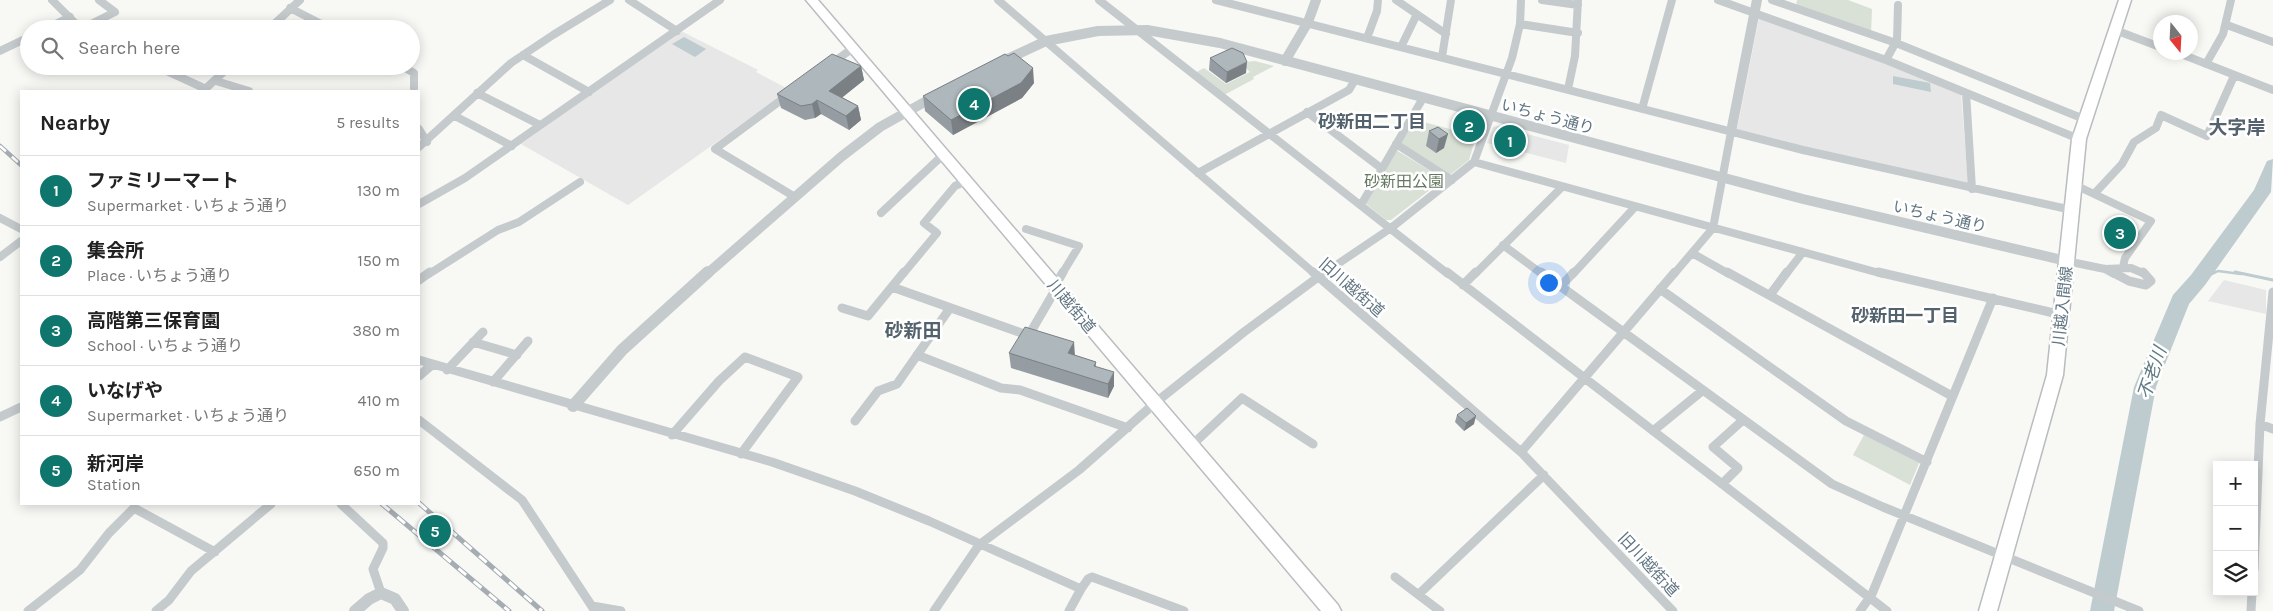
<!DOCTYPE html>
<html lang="en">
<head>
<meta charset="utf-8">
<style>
  body { margin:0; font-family:Karla,"Noto Sans JP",sans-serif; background:#f2f2f2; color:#222 }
  .controls { position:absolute; right:15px; bottom:15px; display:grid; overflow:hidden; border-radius:0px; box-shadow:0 2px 12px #0003 }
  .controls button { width:45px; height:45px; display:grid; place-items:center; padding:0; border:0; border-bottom:1px solid #e0e0e0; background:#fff; color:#222; font:25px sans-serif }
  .compass { position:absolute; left:2153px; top:15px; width:45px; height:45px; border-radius:50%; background:#fff; box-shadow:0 2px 12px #0003; rotate:162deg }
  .you { position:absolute; left:1548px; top:282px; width:18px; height:18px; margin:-12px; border:4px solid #fff; border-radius:50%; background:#1a73e8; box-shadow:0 0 0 8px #1a73e833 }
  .badge { display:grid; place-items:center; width:32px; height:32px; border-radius:50%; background:#0f766e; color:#fff; font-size:16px; font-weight:700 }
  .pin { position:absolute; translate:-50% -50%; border:2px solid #fff; box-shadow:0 1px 5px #0006 }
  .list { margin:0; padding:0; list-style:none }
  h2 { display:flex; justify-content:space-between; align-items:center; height:65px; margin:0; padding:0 20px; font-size:21px }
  h2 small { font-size:16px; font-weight:400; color:#767676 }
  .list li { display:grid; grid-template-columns:32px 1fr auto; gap:15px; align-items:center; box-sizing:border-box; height:70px; padding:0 20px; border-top:1px solid #e0e0e0 }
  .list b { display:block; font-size:19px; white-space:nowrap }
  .list p { margin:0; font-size:16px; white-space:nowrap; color:#767676 }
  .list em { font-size:16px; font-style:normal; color:#767676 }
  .icon { flex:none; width:28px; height:28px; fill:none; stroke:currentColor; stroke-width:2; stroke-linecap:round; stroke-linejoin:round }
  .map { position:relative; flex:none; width:2273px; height:611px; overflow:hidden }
  .search { position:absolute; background:#fff; box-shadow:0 2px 12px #0003; left:20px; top:20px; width:400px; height:55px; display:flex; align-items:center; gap:12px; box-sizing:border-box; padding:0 18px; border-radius:28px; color:#767676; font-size:19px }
  .panel { position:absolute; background:#fff; box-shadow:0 2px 12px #0003; left:20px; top:90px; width:400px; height:415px; border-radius:0px }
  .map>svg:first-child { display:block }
  .built { fill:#e6e7e6 }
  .green { fill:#d9e0d5 }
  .water { fill:#becbcf }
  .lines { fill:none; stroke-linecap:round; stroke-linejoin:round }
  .stream-far1 { stroke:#becbcf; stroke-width:2.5 }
  .stream { stroke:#becbcf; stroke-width:3 }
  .river { fill:#becbcf; fill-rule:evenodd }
  .primary-casing { stroke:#b8bdc0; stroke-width:3 }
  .trunk-casing { stroke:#b9bdc0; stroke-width:3 }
  .minor-far1 { stroke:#c5cacd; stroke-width:8 }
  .minor { stroke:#c5cacd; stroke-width:9 }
  .tertiary-far1 { stroke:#c5cacd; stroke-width:10 }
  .tertiary { stroke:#c5cacd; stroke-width:12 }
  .primary { fill:#fff; fill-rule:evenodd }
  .trunk { fill:#fff; fill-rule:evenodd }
  .rail-far1-casing { stroke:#a5adb2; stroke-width:4.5 }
  .rail-casing { stroke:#a5adb2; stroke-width:5 }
  .rail-far1 { stroke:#fff; stroke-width:2.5; stroke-dasharray:8; stroke-linecap:butt }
  .rail { stroke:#fff; stroke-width:3; stroke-dasharray:10; stroke-linecap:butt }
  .wall { fill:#969da2 }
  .shaded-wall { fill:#7a8084 }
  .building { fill:#aeb7bc; stroke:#7a8084 }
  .labels { text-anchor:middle; stroke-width:5; stroke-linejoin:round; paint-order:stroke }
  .street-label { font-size:16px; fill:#617582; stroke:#fff }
  .park-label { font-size:16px; fill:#667960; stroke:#fff }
  .neighbourhood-label { font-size:18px; font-weight:bold; fill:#53626c; stroke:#fff }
  .water-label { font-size:18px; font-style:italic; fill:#607b83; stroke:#fff }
  .quarter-label { font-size:19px; font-weight:bold; fill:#53626c; stroke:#fff }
</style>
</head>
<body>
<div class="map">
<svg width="2273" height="611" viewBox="0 0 2273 611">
  <rect width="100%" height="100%" fill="#f8f8f5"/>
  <path class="built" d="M 1759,18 L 1879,61 L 1961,93 L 1968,184 L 1853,159 L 1737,130 Z
    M 681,31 L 758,70 L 756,72 L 790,90 L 628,205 L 521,144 Z
    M 1497,126 L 1569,145 L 1566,163 L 1487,143 L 1493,127 Z
    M 2224,280 L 2266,290 L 2266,314 L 2208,301 Z"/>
  <path class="green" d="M 1797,0 L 1848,0 L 1872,9 L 1871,34 L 1796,7 Z
    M 1255,61 L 1274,66 L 1253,77 L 1254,79 L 1224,95 L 1195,73 L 1204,68 L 1226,84 L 1250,72 L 1243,65 L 1246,62 Z
    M 1416,120 L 1476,136 L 1469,160 L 1451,174 L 1447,174 L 1400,143 Z
    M 1396,150 L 1444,179 L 1391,220 L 1386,220 L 1366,204 Z
    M 1864,435 L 1919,463 L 1910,485 L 1853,455 Z"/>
  <path class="water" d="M 684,37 L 706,49 L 695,57 L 672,44 Z
    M 1893,76 L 1930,83 L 1931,92 L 1893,84 Z"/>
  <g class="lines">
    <path class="stream-far1" d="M 2212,274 L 2218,271 L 2241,274"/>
    <path class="stream" d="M 2235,272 L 2273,280
      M 2198,280 L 2215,272"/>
    <path class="river" d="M 2273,159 L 2271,192 L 2205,285 L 2189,304 L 2156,387 L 2114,611 L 2090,611 L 2134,387 L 2173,295 L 2191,275 L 2254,190 L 2267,161 Z"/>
    <g class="primary-casing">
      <path id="primary" d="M 2119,0 L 2131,0 L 2086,139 L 2063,375 L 1997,611 L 1979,611 L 2047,375 L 2072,139 Z"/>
    </g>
    <g class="trunk-casing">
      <path id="trunk" d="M 806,0 L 818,0 L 1338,605 L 1341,611 L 1321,611 Z"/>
    </g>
    <path class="minor-far1" d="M 52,0 L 81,29 L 115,12 L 99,0
      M 629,0 L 677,31
      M 998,0 L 1315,274
      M 1099,0 L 1448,274
      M 1216,0 L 1803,150 L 2072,210
      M 1396,0 L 1446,34
      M 1542,0 L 1578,5
      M 1718,0 L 1886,60 L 2079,139
      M 1772,0 L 1896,43 L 2084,119
      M 290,8 L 331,29
      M 1520,24 L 1578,33
      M 2227,25 L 2273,42
      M 45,29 L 70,17
      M 269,29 L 300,0
      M 2115,30 L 2160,47
      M 1367,38 L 1377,11 L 1378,0
      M 1401,47 L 1417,14
      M 0,51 L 29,37
      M 2176,52 L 2273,90
      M 523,55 L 589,92
      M 1442,57 L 1451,0
      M 1886,60 L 1897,40 L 1898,5
      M 831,64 L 853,48
      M 2206,64 L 2223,34 L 2231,0
      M 156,66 L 206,89
      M 402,66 L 414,73 L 414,88
      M 216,81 L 249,91
      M 1568,89 L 1575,56 L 1578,0
      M 203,91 L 230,66
      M 477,93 L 540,125
      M 1966,93 L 1972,189
      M 788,95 L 715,149 L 795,197
      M 1642,109 L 1672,0
      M 1307,112 L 1381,168
      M 455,116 L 512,146
      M 419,129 L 427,142
      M 1396,144 L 1452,180
      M 419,147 L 511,63 L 553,35 L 610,0
      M 1474,162 L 1883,274
      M 1198,173 L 1349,90 L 1355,80
      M 2075,185 L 2151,221 L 2125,258 L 2123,267
      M 2095,193 L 2122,164 L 2134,142 L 2156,128 L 2161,115 L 2207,136 L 2234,76
      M 419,204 L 465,178 L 720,0
      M 1361,205 L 1423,98
      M 881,213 L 944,154
      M 0,218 L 21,229
      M 1026,229 L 1079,246 L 1062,274
      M 1503,245 L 1542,274
      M 1692,253 L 1729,274
      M 0,257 L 21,241
      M 2066,261 L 2105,269
      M 2105,269 L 2114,274
      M 2105,269 L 2131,268 L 2145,274
      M 429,274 L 498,230 L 519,222 L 580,182
      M 903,274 L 937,233 L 924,223 L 955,186 L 966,181
      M 1323,274 L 1391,228 L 1474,162 L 1512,58 L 1520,24 L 1521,0
      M 1475,274 L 1562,187
      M 1573,274 L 1635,207
      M 1674,274 L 1713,228 L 1731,132
      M 1786,274 L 1803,252"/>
    <path class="minor" d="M 1313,272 L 1521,452 L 1673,611
      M 1447,272 L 1887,611
      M 1541,272 L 1832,484 L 1883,507 L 2139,611
      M 1727,272 L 1952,396
      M 1878,272 L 2062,315
      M 2112,272 L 2129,281 L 2146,285 L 2151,281 L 2143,272
      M 419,280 L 430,272
      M 1463,285 L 1476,272
      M 1055,286 L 1063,272
      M 892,287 L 1027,335 L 1029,335 L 1057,287
      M 1560,287 L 1574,272
      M 1660,289 L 1846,421 L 1927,462
      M 1770,295 L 1787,272
      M 842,308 L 868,316 L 904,272
      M 473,342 L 517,355
      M 917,355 L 1001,388 L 1020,390 L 1128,428
      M 419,360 L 772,462 L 855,491 L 929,521 L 1081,589 L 1088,579 L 1092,577 L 1184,611
      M 447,370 L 483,332
      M 419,376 L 433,364
      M 493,382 L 528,341
      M 0,417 L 21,407
      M 419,420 L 522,500 L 595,611
      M 855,421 L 878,391 L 897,384 L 950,308
      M 2260,424 L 2273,429
      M 1653,431 L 1702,391
      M 672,435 L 719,381 L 745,357 L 798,377 L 741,454
      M 1192,445 L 1242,398 L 1313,444
      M 1521,452 L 1675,272
      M 1722,484 L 1738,468 L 1713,447 L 1743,420
      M 341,504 L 383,543 L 383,548 L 373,569 L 381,593
      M 2254,569 L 2260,424 L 2273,292
      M 1395,577 L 1440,611
      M 1419,594 L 1544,475
      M 592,606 L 621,611
      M 28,611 L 80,570 L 109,533 L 134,508 L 215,552
      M 156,611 L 169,600 L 191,571 L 271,504
      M 934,611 L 979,545 L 1079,470 L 1155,403 L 1244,332 L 1325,272
      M 1069,611 L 1081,589
      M 1860,611 L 1872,594 L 1993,298
      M 2251,611 L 2252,592"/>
    <path class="tertiary-far1" d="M 1003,61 L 1046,41 L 1098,31 L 1147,30 L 1220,43 L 1803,199 L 2066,261
      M 1285,61 L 1308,22 L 1316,0
      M 1731,132 L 1757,0
      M 707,274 L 841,157 L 880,127 L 937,95"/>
    <path class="tertiary" d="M 573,406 L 622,350 L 708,272
      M 355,611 L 369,599 L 381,593 L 395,599 L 403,611"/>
    <use href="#primary" class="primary"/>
    <use href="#trunk" class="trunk"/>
    <g class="rail-far1-casing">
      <path id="rail-far1" d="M 0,146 L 21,165"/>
    </g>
    <g class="rail-casing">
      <path id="rail" d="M 419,503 L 542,611
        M 382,504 L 509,611"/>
    </g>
    <use href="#rail-far1" class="rail-far1"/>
    <use href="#rail" class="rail"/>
  </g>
  <path class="wall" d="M 1008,56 L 1034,83 L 1022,98 L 953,135 L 925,111 L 923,96 Z
    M 1210,58 L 1246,73 L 1226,83 L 1209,70 Z
    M 861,66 L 864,80 L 842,97 L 858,106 L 861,120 L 849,130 L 821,114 L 815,118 L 805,120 L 781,108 L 777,94 Z
    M 1478,120 L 1473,134 L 1461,131 L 1463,123 Z
    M 1438,127 L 1444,148 L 1436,153 L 1426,146 L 1429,131 Z
    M 1009,353 L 1075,355 L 1096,362 L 1096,367 L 1114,386 L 1108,398 L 1011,368 Z
    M 1457,415 L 1474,424 L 1464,431 L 1455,422 Z"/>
  <path class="shaded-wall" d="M 1247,62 L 1246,73 L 1226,83 L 1227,72 Z
    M 861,66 L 864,80 L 833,105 L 829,91 Z
    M 1033,68 L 1034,83 L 1022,98 L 953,135 L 951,120 Z
    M 817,100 L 821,114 L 815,118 L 812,104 Z
    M 858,106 L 861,120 L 849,130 L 846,116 Z
    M 1448,134 L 1444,148 L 1436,153 L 1439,139 Z
    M 1074,342 L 1075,356 L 1068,353 Z
    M 1114,372 L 1114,386 L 1108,398 L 1108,384 Z
    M 1476,416 L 1474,424 L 1464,431 L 1466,423 Z"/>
  <path class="building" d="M 1232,48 L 1243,53 L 1247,62 L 1227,72 L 1210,58 Z
    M 1014,53 L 1033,68 L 1021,83 L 951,120 L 923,96 L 1005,54 L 1008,56 Z
    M 832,54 L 861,66 L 829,91 L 858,106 L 846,116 L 817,100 L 812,104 L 801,106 L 777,94 Z
    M 1468,110 L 1480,113 L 1475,126 L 1463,123 Z
    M 1438,127 L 1448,134 L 1439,139 L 1429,131 Z
    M 1025,327 L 1074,342 L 1068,353 L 1096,362 L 1094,366 L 1114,372 L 1108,384 L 1009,353 Z
    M 1467,408 L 1476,416 L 1466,423 L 1457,415 Z"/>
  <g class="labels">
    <g class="street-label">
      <text transform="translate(1548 116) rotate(15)" y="6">いちょう通り</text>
      <text transform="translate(1940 216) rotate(13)" y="6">いちょう通り</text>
      <text transform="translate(1352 287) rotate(41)" y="6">旧川越街道</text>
      <text transform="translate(1072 306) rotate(50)" y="6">川越街道</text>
      <text transform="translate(2062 306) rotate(-84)" y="6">川越入間線</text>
      <text transform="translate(1649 564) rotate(47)" y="6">旧川越街道</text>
    </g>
    <g class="park-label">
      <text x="1404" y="187">砂新田公園</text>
    </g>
    <g class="neighbourhood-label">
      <text x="1372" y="128">砂新田二丁目</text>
      <text x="1905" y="322">砂新田一丁目</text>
    </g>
    <g class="water-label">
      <text transform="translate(2152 373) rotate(-71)" y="6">不老川</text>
    </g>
    <g class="quarter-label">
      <text x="2237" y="134">大字岸</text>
      <text x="913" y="337">砂新田</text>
    </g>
  </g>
</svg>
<div class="controls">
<button>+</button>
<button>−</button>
<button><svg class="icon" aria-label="layers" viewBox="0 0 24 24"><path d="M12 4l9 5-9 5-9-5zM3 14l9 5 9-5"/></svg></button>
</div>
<svg class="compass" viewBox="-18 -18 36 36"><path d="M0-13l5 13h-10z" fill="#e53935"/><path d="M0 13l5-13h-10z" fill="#767676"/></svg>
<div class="you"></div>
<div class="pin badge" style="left:1510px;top:141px">1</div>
<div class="pin badge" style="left:1469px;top:126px">2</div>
<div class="pin badge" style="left:2120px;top:233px">3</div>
<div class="pin badge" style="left:974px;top:104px">4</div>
<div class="pin badge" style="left:435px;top:531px">5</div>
<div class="search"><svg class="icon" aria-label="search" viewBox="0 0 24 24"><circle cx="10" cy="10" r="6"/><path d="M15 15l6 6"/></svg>Search here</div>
<section class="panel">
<h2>Nearby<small>5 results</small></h2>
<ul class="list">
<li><span class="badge">1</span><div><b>ファミリーマート</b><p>Supermarket · いちょう通り</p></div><em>130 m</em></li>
<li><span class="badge">2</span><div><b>集会所</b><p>Place · いちょう通り</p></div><em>150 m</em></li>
<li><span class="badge">3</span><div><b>高階第三保育園</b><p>School · いちょう通り</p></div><em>380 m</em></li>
<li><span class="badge">4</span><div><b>いなげや</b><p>Supermarket · いちょう通り</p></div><em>410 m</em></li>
<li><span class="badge">5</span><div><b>新河岸</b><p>Station</p></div><em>650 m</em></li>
</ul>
</section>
</div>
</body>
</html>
